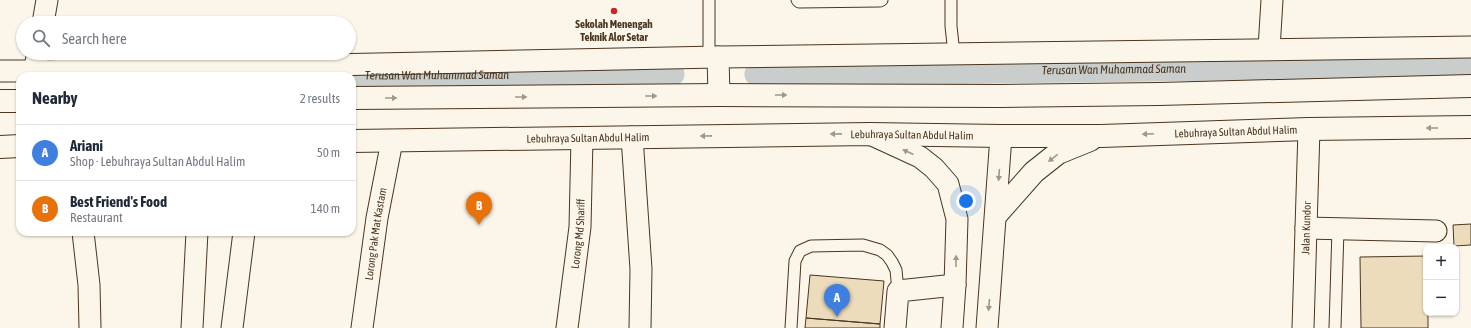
<!DOCTYPE html>
<html lang="en">
<head>
<meta charset="utf-8">
<style>
  body { margin:0; font-family:"Asap Condensed",sans-serif; background:#f6f6f7; color:#1f2937 }
  .controls { position:absolute; right:12px; bottom:12px; display:grid; overflow:hidden; border-radius:8px; box-shadow:0 1px 3px #0004 }
  .controls button { width:36px; height:36px; display:grid; place-items:center; padding:0; border:0; border-bottom:1px solid #e0e1e3; background:#fff; color:#1f2937; font:20px sans-serif }
  .you { position:absolute; left:966px; top:201px; width:14px; height:14px; margin:-10px; border:3px solid #fff; border-radius:50%; background:#1a73e8; box-shadow:0 0 0 6px #1a73e833 }
  .badge { display:grid; place-items:center; width:26px; height:26px; border-radius:50%; background:#c62828; color:#fff; font-size:13px; font-weight:700 }
  .pin { position:absolute; translate:-50% -33px; filter:drop-shadow(0 1px 2px #0008) }
  .pin::after { content:''; position:absolute; top:21px; width:14px; height:12px; background:inherit; clip-path:polygon(0 0,100% 0,50% 100%) }
  .list { margin:0; padding:0; list-style:none }
  h2 { display:flex; justify-content:space-between; align-items:center; height:52px; margin:0; padding:0 16px; font-size:17px }
  h2 small { font-size:13px; font-weight:400; color:#747a83 }
  .list li { display:grid; grid-template-columns:26px 1fr auto; gap:12px; align-items:center; box-sizing:border-box; height:56px; padding:0 16px; border-top:1px solid #e0e1e3 }
  .list b { display:block; font-size:15px; white-space:nowrap }
  .list p { margin:0; font-size:13px; white-space:nowrap; color:#747a83 }
  .list em { font-size:13px; font-style:normal; color:#747a83 }
  .icon { flex:none; width:22px; height:22px; fill:none; stroke:currentColor; stroke-width:2; stroke-linecap:round; stroke-linejoin:round }
  .map { position:relative; flex:none; width:1471px; height:328px; overflow:hidden }
  .search { position:absolute; background:#fff; box-shadow:0 1px 3px #0004; left:16px; top:16px; width:340px; height:44px; display:flex; align-items:center; gap:10px; box-sizing:border-box; padding:0 14px; border-radius:22px; color:#747a83; font-size:15px }
  .panel { position:absolute; background:#fff; box-shadow:0 1px 3px #0004; left:16px; top:72px; width:340px; height:164px; border-radius:12px }
  .map>svg:first-child { display:block }
  .lines { fill:none; stroke-linecap:round; stroke-linejoin:round }
  .canal { stroke:#c9cecd; stroke-width:25 }
  .building { fill:#ecdcbc; stroke:#4a3520 }
  .service-casing { stroke:#4a3520; stroke-width:13 }
  .minor-casing { stroke:#4a3520; stroke-width:23 }
  .primary-casing { stroke:#4a3520; stroke-width:24 }
  .service { stroke:#fbf6e9; stroke-width:11 }
  .minor { stroke:#fbf6e9; stroke-width:21 }
  .primary { stroke:#fbf6e9; stroke-width:22 }
  .oneway { fill:#a29684 }
  .poi-dot { fill:#c62828; stroke:#fbf6e9; stroke-width:1.5 }
  .labels { text-anchor:middle; stroke-width:3; stroke-linejoin:round; paint-order:stroke }
  .poi-label { font-size:11px; font-weight:bold; fill:#4a3520; stroke:#fbf6e9 }
  .street-label { font-size:11px; fill:#4a3520; stroke:#fbf6e9 }
  .water-label { font-size:12px; font-style:italic; fill:#4a3520; stroke:#fbf6e9 }
</style>
</head>
<body>
<div class="map">
<svg width="1471" height="328" viewBox="0 0 1471 328">
  <rect width="100%" height="100%" fill="#fbf6e9"/>
  <g class="lines">
    <g class="canal">
      <path id="s1" d="M 757,74 L 1471,65"/>
      <path id="s2" d="M 295,76 L 672,74"/>
    </g>
  </g>
  <path class="building" d="M 1471,224 L 1471,245 L 1454,246 L 1453,225 Z
    M 1426,256 L 1426,313 L 1428,313 L 1428,328 L 1361,328 L 1360,257 Z
    M 810,275 L 884,281 L 880,324 L 806,318 Z
    M 806,318 L 880,324 L 880,328 L 805,328 Z"/>
  <g class="lines">
    <g class="service-casing">
      <path id="service" d="M 797,0 L 799,2 L 880,1 L 882,0
        M 951,0 L 951,26 L 954,54
        M 709,57 L 709,0
        M 791,328 L 795,261 L 800,251 L 811,246 L 863,245 L 880,250 L 887,255 L 892,262 L 896,270 L 898,291
        M 1335,328 L 1338,229"/>
    </g>
    <g class="minor-casing">
      <g id="minor">
        <path d="M 43,23 L 47,0"/>
        <path d="M 1269,49 L 1272,0"/>
        <path d="M 718,57 L 719,95"/>
        <path d="M 0,71 L 34,71 L 718,57 L 1471,47"/>
        <path d="M 34,71 L 38,53"/>
        <path d="M 870,134 L 920,157 L 934,168 L 948,184 L 957,219 L 955,285 L 952,328"/>
        <path d="M 632,137 L 641,269 L 640,328"/>
        <path d="M 1306,228 L 1436,231"/>
        <path d="M 83,232 L 89,285 L 90,328"/>
        <path d="M 192,328 L 197,232"/>
        <path d="M 232,328 L 244,232"/>
        <path id="s3" d="M 362,328 L 377,218 L 392,141"/>
        <path id="s4" d="M 567,328 L 580,227 L 582,138"/>
        <path d="M 895,328 L 898,291 L 955,285"/>
        <path d="M 987,328 L 1001,136"/>
        <path id="s5" d="M 1303,328 L 1309,129"/>
      </g>
    </g>
    <g class="primary-casing">
      <g id="primary">
        <path d="M 352,98 L 719,95 L 1001,96 L 1159,94 L 1471,86"/>
        <path d="M 0,101 L 20,101"/>
        <path id="s6" d="M 352,141 L 870,134 L 1001,136 L 1101,136 L 1309,129 L 1471,127"/>
        <path d="M 0,147 L 20,146"/>
        <path d="M 996,215 L 1034,172 L 1058,153 L 1090,140"/>
      </g>
    </g>
    <use href="#service" class="service"/>
    <use href="#minor" class="minor"/>
    <use href="#primary" class="primary"/>
  </g>
  <defs><path id="oneway-solid" d="M-6-.8H1V-3.2L6.5 0L1 3.2V.8H-6Z"/></defs>
  <g class="oneway">
    <use href="#oneway-solid" transform="translate(781 95)"/>
    <use href="#oneway-solid" transform="translate(651 96)"/>
    <use href="#oneway-solid" transform="translate(521 97)"/>
    <use href="#oneway-solid" transform="translate(391 98)"/>
    <use href="#oneway-solid" transform="translate(1432 128) rotate(180)"/>
    <use href="#oneway-solid" transform="translate(836 134) rotate(179)"/>
    <use href="#oneway-solid" transform="translate(1148 134) rotate(178)"/>
    <use href="#oneway-solid" transform="translate(706 136) rotate(179)"/>
    <use href="#oneway-solid" transform="translate(908 152) rotate(-155)"/>
    <use href="#oneway-solid" transform="translate(1053 158) rotate(142)"/>
    <use href="#oneway-solid" transform="translate(999 175) rotate(94)"/>
    <use href="#oneway-solid" transform="translate(956 261) rotate(-89)"/>
    <use href="#oneway-solid" transform="translate(989 305) rotate(95)"/>
  </g>
  <circle class="poi-dot" cx="614" cy="11" r="4"/>
  <g class="labels">
    <g class="poi-label">
      <text x="614" y="28">Sekolah Menengah<tspan x="614" dy="13">Teknik Alor Setar</tspan></text>
    </g>
    <g class="street-label">
      <text dy="4" stroke="none"><textPath href="#s6" startOffset="884">Lebuhraya Sultan Abdul Halim</textPath></text>
      <text dy="4" stroke="none"><textPath href="#s6" startOffset="560">Lebuhraya Sultan Abdul Halim</textPath></text>
      <text dy="4" stroke="none"><textPath href="#s6" startOffset="236">Lebuhraya Sultan Abdul Halim</textPath></text>
      <text dy="4" stroke="none"><textPath href="#s5" startOffset="100">Jalan Kundor</textPath></text>
      <text dy="4" stroke="none"><textPath href="#s4" startOffset="95">Lorong Md Shariff</textPath></text>
      <text dy="4" stroke="none"><textPath href="#s3" startOffset="95">Lorong Pak Mat Kastam</textPath></text>
    </g>
    <g class="water-label">
      <text dy="4" stroke="none"><textPath href="#s1" startOffset="357">Terusan Wan Muhammad Saman</textPath></text>
      <text dy="4" stroke="none"><textPath href="#s2" startOffset="142">Terusan Wan Muhammad Saman</textPath></text>
    </g>
  </g>
</svg>
<div class="controls">
<button>+</button>
<button>−</button>
</div>
<div class="you"></div>
<div class="pin badge" style="left:837px;top:317px;background:#3f7fe0">A</div>
<div class="pin badge" style="left:479px;top:225px;background:#e8710a">B</div>
<div class="search"><svg class="icon" aria-label="search" viewBox="0 0 24 24"><circle cx="10" cy="10" r="6"/><path d="M15 15l6 6"/></svg>Search here</div>
<section class="panel">
<h2>Nearby<small>2 results</small></h2>
<ul class="list">
<li><span class="badge" style="background:#3f7fe0">A</span><div><b>Ariani</b><p>Shop · Lebuhraya Sultan Abdul Halim</p></div><em>50 m</em></li>
<li><span class="badge" style="background:#e8710a">B</span><div><b>Best Friend's Food</b><p>Restaurant</p></div><em>140 m</em></li>
</ul>
</section>
</div>
</body>
</html>
